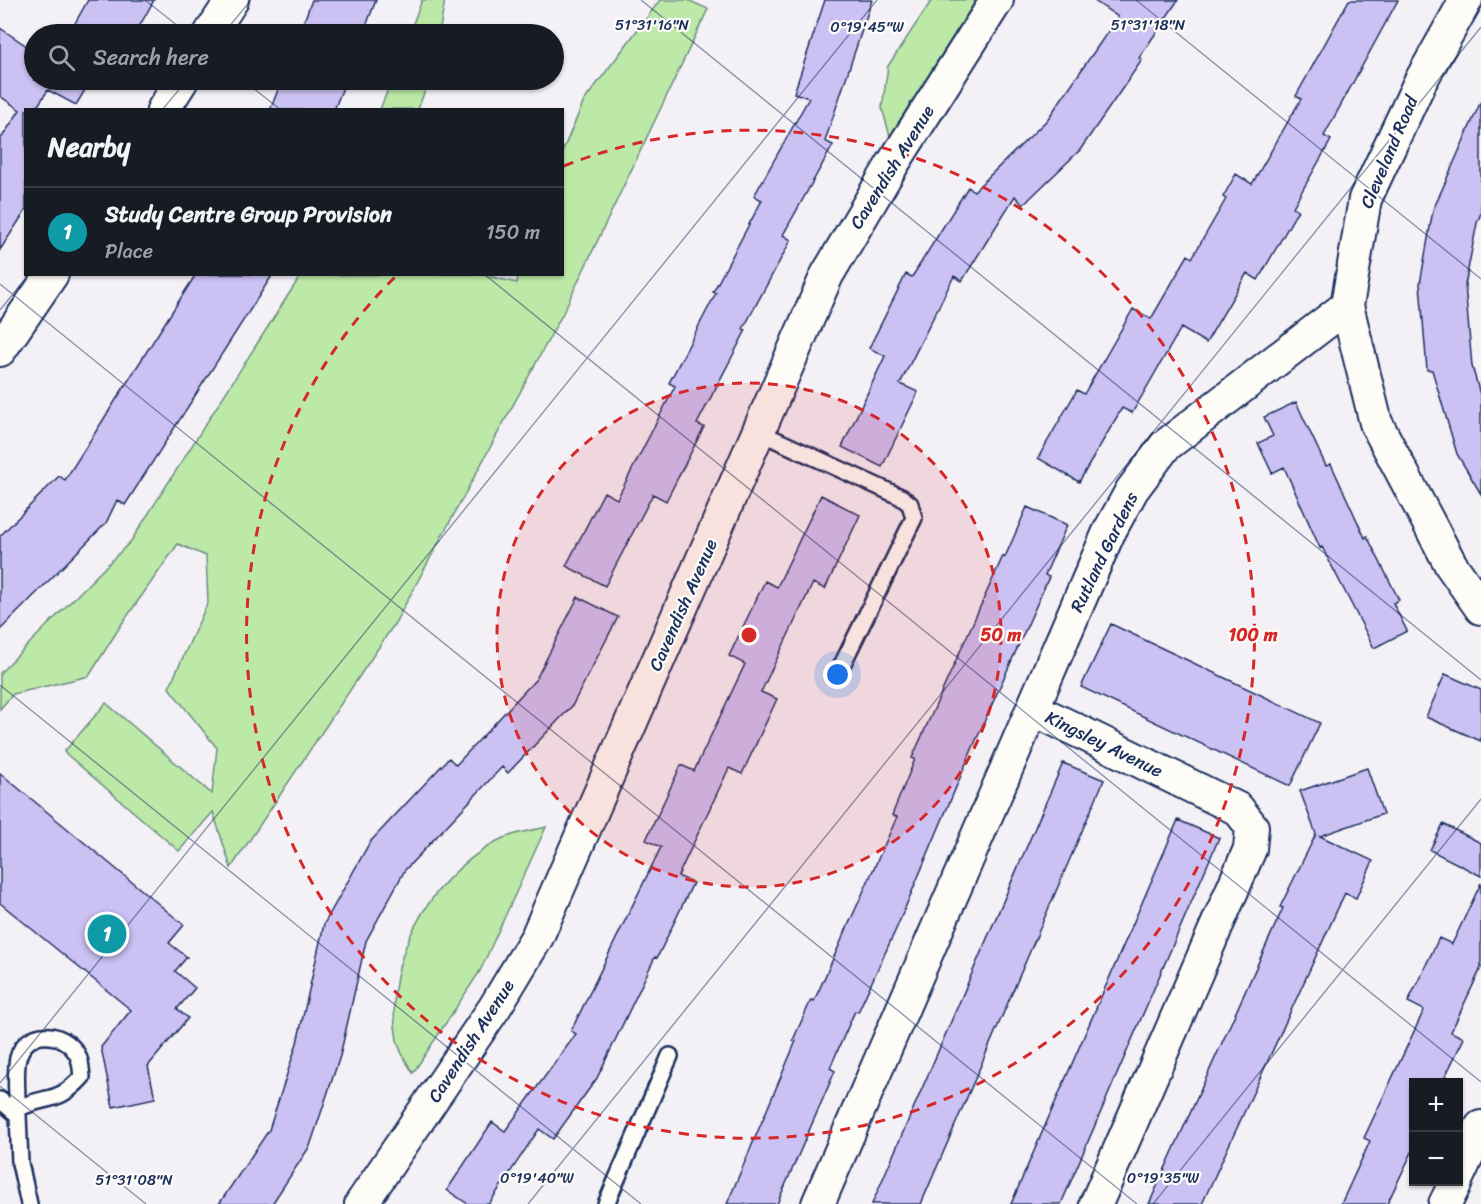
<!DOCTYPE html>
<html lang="en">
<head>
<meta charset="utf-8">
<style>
  body { margin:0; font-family:Sriracha,sans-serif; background:#242831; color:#f1f3f6 }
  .controls { position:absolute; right:18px; bottom:18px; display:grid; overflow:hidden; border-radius:0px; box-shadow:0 2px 4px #0004 }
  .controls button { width:54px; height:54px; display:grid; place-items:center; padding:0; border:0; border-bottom:2px solid #363941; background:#171b24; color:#f1f3f6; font:30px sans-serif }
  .you { position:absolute; left:838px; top:675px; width:21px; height:21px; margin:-15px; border:4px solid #fff; border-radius:50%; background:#1a73e8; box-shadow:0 0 0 9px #1a73e833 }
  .badge { display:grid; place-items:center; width:39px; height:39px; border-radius:50%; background:#db2777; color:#fff; font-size:20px; font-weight:700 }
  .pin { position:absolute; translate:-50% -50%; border:3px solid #fff; box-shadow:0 2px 6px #0006 }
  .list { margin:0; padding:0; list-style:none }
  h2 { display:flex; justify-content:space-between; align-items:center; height:78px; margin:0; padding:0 24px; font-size:26px }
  h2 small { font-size:20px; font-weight:400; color:#9ea1a6 }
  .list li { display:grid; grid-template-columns:39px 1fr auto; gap:18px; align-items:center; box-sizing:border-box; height:90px; padding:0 24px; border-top:2px solid #363941 }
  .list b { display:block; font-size:22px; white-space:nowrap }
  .list p { margin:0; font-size:20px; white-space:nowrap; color:#9ea1a6 }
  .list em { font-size:20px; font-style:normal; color:#9ea1a6 }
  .icon { flex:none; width:33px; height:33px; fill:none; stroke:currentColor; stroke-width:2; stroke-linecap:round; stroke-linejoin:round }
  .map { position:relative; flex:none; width:1481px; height:1204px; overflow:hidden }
  .search { position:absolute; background:#171b24; box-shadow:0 2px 4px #0004; left:24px; top:24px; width:540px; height:66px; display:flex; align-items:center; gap:15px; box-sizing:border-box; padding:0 21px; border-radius:33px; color:#9ea1a6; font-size:22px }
  .panel { position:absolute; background:#171b24; box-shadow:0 2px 4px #0004; left:24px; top:108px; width:540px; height:168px; border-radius:0px }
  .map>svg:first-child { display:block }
  .green { fill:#bce9a7; stroke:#6c8c82; stroke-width:1.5 }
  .building { fill:#ccc1f3; stroke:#1b2f5e; stroke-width:1.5 }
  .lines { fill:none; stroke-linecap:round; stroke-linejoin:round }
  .service-casing { stroke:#1b2f5e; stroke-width:20 }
  .minor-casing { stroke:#1b2f5e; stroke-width:36 }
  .service { stroke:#fdfcf7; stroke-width:15 }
  .minor { stroke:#fdfcf7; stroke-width:32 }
  .ticks { fill:none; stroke:#1b2f5e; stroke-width:1.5; stroke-opacity:0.45 }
  .ring { fill:none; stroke:#d62828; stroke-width:3; stroke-dasharray:10 8 }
  .labels { text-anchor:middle; stroke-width:4.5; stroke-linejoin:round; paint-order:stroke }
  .street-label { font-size:18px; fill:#1b2f5e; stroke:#fdfcf7 }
  .ticks-label { font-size:15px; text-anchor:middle; fill:#1b2f5e; stroke:#fdfcf7; stroke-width:4.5; stroke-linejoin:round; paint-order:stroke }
  .centre { fill:#d62828; stroke:#fdfcf7; stroke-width:3 }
  .ring-label { font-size:18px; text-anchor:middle; font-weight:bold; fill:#d62828; stroke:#fdfcf7; stroke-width:4.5; stroke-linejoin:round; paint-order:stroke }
</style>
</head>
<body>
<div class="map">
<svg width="1481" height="1204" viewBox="0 0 1481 1204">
  <rect width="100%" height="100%" fill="#f3f0f6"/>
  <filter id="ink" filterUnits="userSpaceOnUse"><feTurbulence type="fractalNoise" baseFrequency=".0167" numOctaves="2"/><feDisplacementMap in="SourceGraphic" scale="12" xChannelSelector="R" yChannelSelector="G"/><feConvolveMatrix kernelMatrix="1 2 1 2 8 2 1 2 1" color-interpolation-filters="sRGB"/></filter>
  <g filter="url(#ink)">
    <path class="green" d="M 422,0 L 445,0 L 439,34 L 409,34 Z
      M 660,0 L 688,0 L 708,9 L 563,313 L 395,623 L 231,868 L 213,812 L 179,851 L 64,752 L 106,703 L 212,794 L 217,748 L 169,688 L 208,602 L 206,556 L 178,544 L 121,625 L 89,676 L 13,694 L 0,709 L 0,673 L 131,541 L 301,275 L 479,274 L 517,283 L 518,275 L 562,274 L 563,150 L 584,101 Z
      M 932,0 L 976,0 L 890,136 L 882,108 L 888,66 Z
      M 392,80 L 429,80 L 418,109 L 380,109 Z
      M 546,827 L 480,971 L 413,1073 C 407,1063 399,1051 397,1040 C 382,959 428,881 497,841 C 511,833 531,831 546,827 Z"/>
    <path class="building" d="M 88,0 L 154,0 L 135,34 L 69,34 Z
      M 312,0 L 376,0 L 363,34 L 299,34 Z
      M 825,0 L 872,0 L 825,141 L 833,145 L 783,235 L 791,240 L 743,329 L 746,330 L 697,424 L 704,427 L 666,501 L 653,494 L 605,586 L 566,566 L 604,492 L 617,499 L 675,386 L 669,383 L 716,293 L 713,292 L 762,200 L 754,196 L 809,98 L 794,93 Z
      M 1093,0 L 1178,0 L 1139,58 L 1142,60 L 1080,150 L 1023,205 L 1015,196 L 962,281 L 954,276 L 900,384 L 918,392 L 882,467 L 842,447 L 885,356 L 869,348 L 906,274 L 912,277 L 968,187 L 974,191 L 1047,120 L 1118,17 Z
      M 1349,0 L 1398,0 L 1324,136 L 1331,140 L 1293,207 L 1298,210 L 1258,280 L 1247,273 L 1206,343 L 1181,328 L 1132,413 L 1122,408 L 1079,482 L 1038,458 L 1077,390 L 1084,394 L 1133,309 L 1151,319 L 1188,255 L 1192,258 L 1226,199 L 1223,197 L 1236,174 L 1252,184 L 1301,99 L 1296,96 Z
      M 0,28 L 34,51 L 34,80 L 91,80 L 76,105 L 48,90 L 35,110 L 26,110 L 26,210 L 0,250 L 0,140 L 20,110 L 0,96 Z
      M 282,80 L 346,80 L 334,110 L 270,110 Z
      M 1481,101 L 1481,213 L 1477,223 L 1465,285 L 1472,366 L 1481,398 L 1481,494 L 1457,454 L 1432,370 L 1427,370 L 1420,284 L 1433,210 Z
      M 196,274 L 273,274 L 125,505 L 117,500 L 106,523 L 0,630 L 0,536 L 59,476 L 65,480 Z
      M 1296,402 L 1326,466 L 1331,464 L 1365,538 L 1367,536 L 1399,600 L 1393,603 L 1407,631 L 1374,648 L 1322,547 L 1320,548 L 1284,467 L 1272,473 L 1258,443 L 1273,436 L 1264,417 Z
      M 821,495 L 860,515 L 825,589 L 813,583 L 761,692 L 777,699 L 742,774 L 729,768 L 678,876 L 693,883 L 657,958 L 655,957 L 597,1078 L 553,1139 L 539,1129 L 489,1204 L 468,1204 L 447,1190 L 492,1122 L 505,1131 L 576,1034 L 571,1031 L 661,847 L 646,840 L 681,765 L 694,771 L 745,664 L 729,656 L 765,581 L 777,587 Z
      M 1027,507 L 1067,525 L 1045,575 L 1049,577 L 973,747 L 897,927 L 858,1012 L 855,1011 L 830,1068 L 835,1071 L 777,1204 L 727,1204 L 796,1041 L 793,1040 L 811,1000 L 814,1001 L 897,817 L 892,815 L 915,759 L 912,758 L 1003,556 L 1005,557 Z
      M 578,597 L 618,617 L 572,706 L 508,773 L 502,767 L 405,870 L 366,941 L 340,1056 L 310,1146 L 272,1204 L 219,1204 L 269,1130 L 297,1043 L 324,924 L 370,842 L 449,758 L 456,765 L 536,679 Z
      M 1111,624 L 1320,723 L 1290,786 L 1081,687 Z
      M 1445,674 L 1481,690 L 1481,741 L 1426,717 Z
      M 1063,763 L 1104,780 L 921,1204 L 872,1204 Z
      M 1367,768 L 1383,814 L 1320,836 L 1373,861 L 1356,898 L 1345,893 L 1202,1204 L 1149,1204 L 1283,908 L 1280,907 L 1316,834 L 1300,791 Z
      M 0,773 L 184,925 L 169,943 L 187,957 L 175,971 L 195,988 L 177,1009 L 188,1018 L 148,1066 L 155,1098 L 113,1107 L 101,1047 L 131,1010 L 0,903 Z
      M 1178,820 L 1219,838 L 1061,1204 L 1011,1204 Z
      M 1443,824 L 1481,843 L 1481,876 L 1430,850 Z
      M 1481,883 L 1481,968 L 1451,1032 L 1464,1038 L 1442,1083 L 1413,1083 L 1413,1150 L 1387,1204 L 1341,1204 L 1370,1141 L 1364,1138 L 1424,1010 L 1408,1002 L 1439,938 L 1452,944 Z"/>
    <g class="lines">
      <g class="service-casing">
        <path id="service" d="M 759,432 L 901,497 L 910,504 L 914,518 L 839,671
          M 0,1100 L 18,1115 L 20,1163 L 29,1204
          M 17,1109 C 47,1094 57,1105 82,1077 C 81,1069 81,1060 77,1054 C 63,1030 26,1028 18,1058 C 15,1070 17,1100 18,1115
          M 606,1204 L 670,1056"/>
      </g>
      <g class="minor-casing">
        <path id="minor" d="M 1466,0 L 1420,82 L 1365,199 L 1347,306 L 1376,423 L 1451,565 L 1481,608
          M 210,34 L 232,0
          M 163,110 L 182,80
          M 0,350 L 52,274
          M 1033,709 L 1238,809 L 1252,827 L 1250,849 L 1096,1204
          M 1458,1176 L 1481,1127
          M 361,1204 L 495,1007 L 537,937 L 827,275 L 892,165 L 997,0
          M 818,1204 L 1109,532 L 1132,490 L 1165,446 L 1347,306
          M 1445,1204 L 1456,1182"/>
      </g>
      <use href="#service" class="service"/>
      <use href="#minor" class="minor"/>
    </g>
  </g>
  <path class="ticks" d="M 145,0 L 188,34M 641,0 L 1481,680M 1136,0 L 1481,279M 223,34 L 251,0M 243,80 L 281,110M 162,110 L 187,80M 484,274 L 1481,1082M 0,284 L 1137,1204M 0,310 L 29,274M 0,685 L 641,1204M 0,1083 L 877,0M 0,1086 L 146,1204M 528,1204 L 1481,27M 1153,1204 L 1481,799"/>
  <circle cx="749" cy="635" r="252" fill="#d62828" fill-opacity=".12"/>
  <g class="ring">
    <circle cx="749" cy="635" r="252"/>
    <path d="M564 166A504 504 0 1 1 396 276"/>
  </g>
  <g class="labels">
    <g class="street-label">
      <text transform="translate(1389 152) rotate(-67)" y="6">Cleveland Road</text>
      <text transform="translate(892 167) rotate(-58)" y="6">Cavendish Avenue</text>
      <text transform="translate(1104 552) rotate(-64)" y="6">Rutland Gardens</text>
      <text transform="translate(683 605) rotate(-66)" y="6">Cavendish Avenue</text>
      <text transform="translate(1104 744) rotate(26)" y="6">Kingsley Avenue</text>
      <text transform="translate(471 1041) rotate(-57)" y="6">Cavendish Avenue</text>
    </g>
  </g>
  <g class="ticks-label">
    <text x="652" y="30">51°31'16"N</text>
    <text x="1148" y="30">51°31'18"N</text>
    <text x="867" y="32">0°19'45"W</text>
    <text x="537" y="1183">0°19'40"W</text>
    <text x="1163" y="1183">0°19'35"W</text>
    <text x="134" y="1185">51°31'08"N</text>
  </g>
  <circle cx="749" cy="635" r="9" class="centre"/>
  <g class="ring-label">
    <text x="1001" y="641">50 m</text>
    <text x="1253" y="641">100 m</text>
  </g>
</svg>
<div class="controls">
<button>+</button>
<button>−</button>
</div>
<div class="you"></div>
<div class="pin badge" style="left:107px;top:934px;background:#0f9aa8">1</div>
<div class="search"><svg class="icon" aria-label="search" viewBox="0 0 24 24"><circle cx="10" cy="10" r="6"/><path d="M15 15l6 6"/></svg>Search here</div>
<section class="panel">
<h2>Nearby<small></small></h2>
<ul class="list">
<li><span class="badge" style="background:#0f9aa8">1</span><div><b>Study Centre Group Provision</b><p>Place</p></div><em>150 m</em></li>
</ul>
</section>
</div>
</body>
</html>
